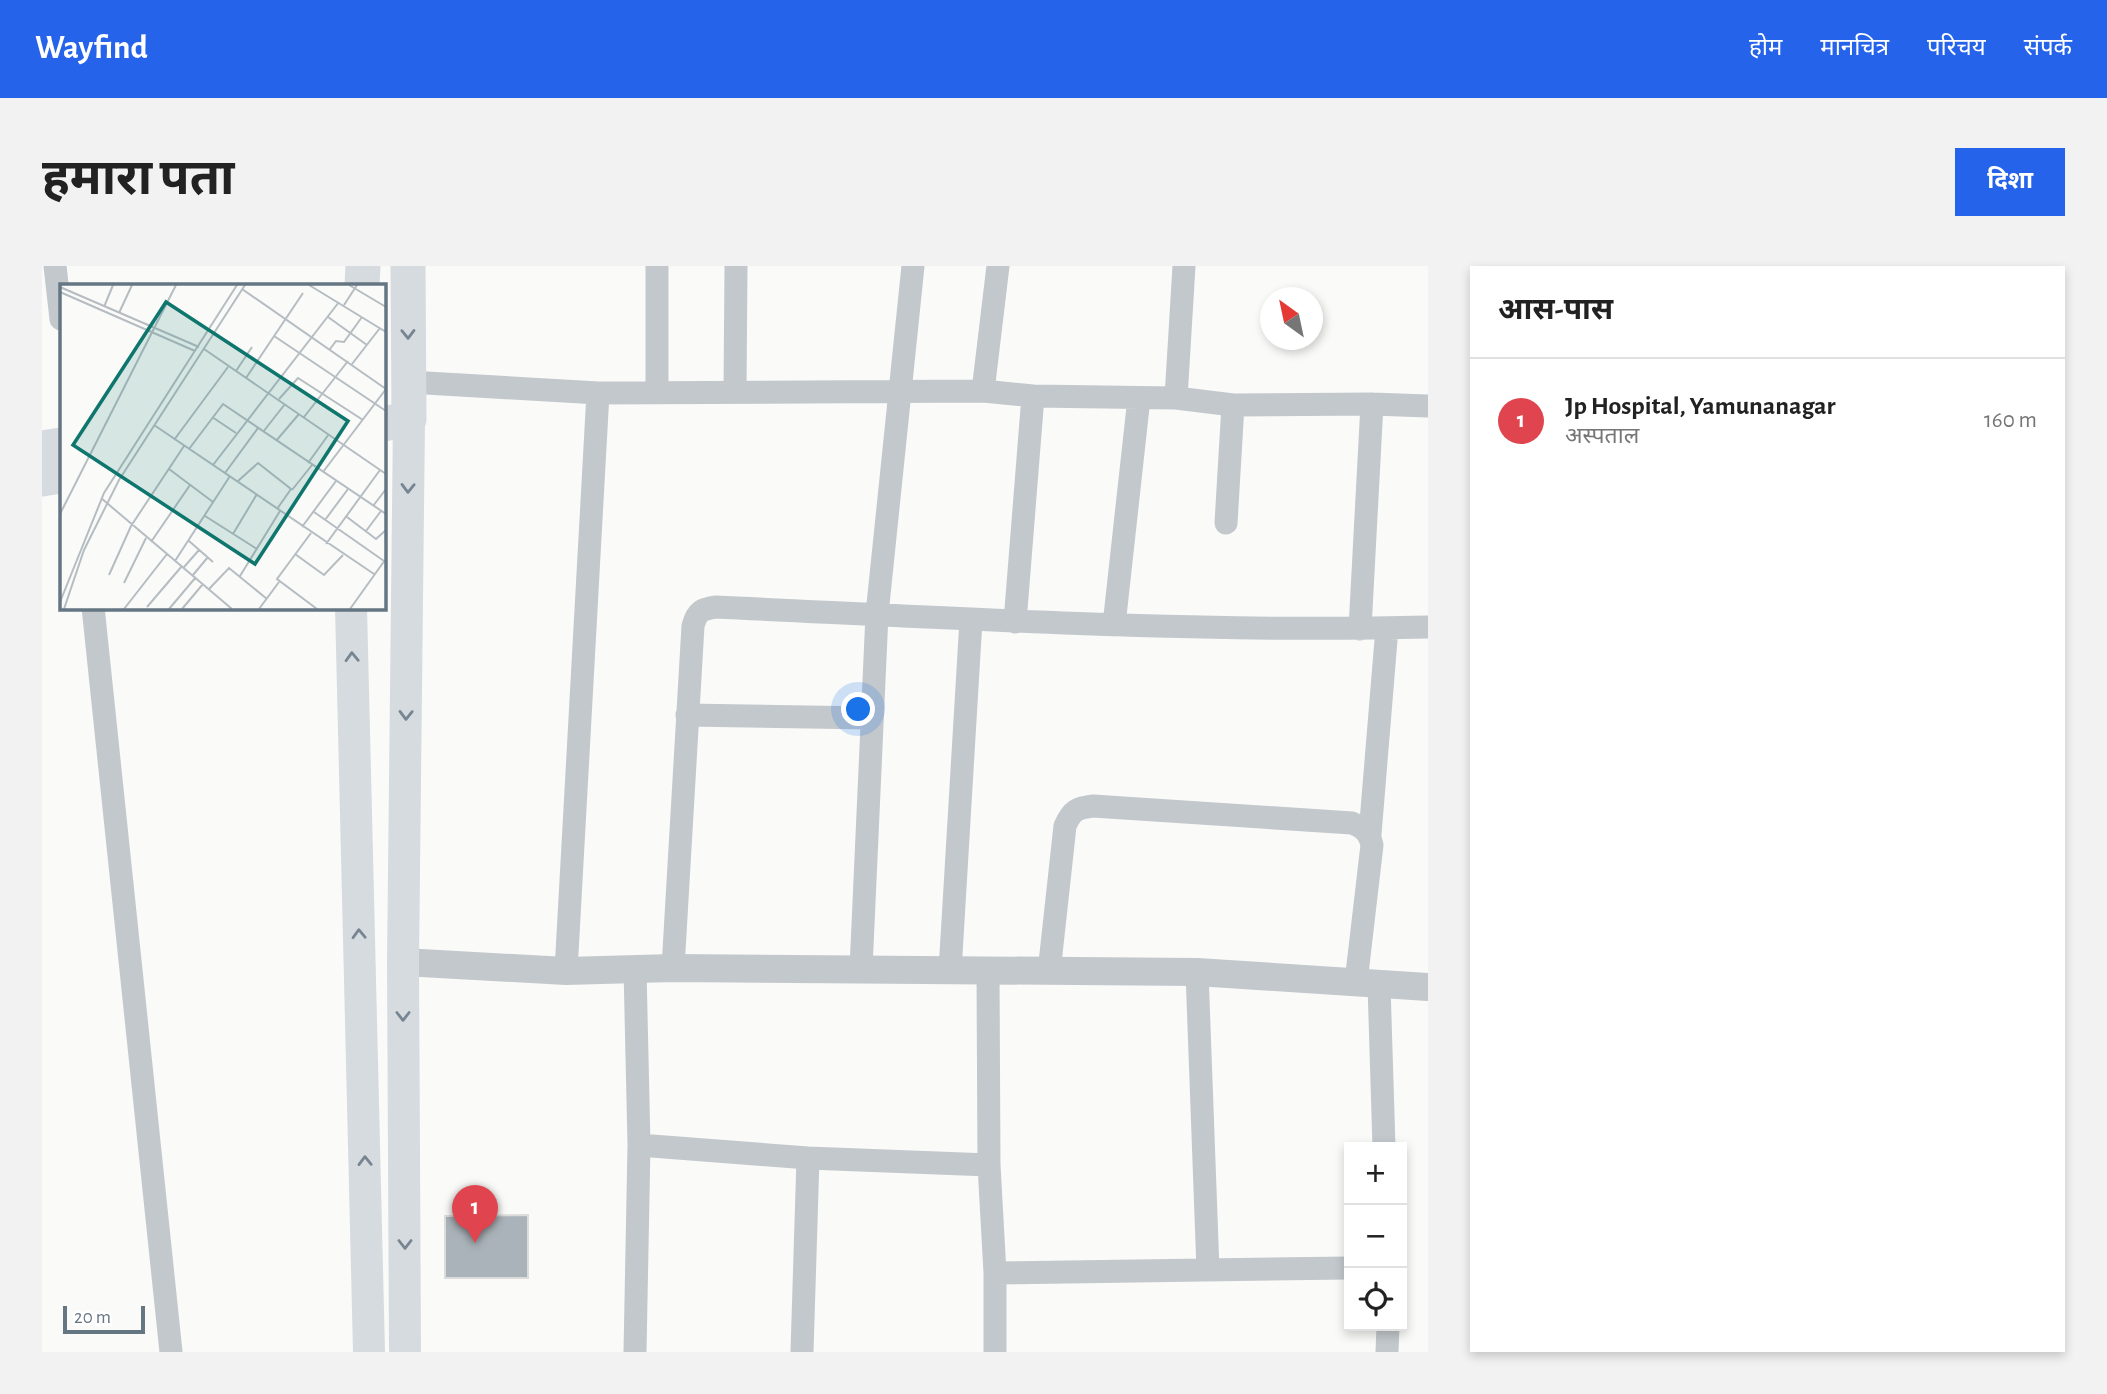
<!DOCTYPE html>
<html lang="hi">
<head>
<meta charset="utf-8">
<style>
  body { margin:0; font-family:"Alegreya Sans","Noto Sans Devanagari",sans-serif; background:#f2f2f2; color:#222 }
  .controls { position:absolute; right:21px; bottom:21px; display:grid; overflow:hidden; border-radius:0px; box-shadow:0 4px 10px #0003 }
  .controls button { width:63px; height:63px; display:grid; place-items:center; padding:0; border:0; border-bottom:2px solid #e0e0e0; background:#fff; color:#222; font:35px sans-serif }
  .compass { position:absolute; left:1218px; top:21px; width:63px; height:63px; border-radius:50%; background:#fff; box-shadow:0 4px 10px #0003; rotate:327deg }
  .scale { position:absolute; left:21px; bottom:18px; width:82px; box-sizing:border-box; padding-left:7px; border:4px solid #657683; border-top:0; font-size:19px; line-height:24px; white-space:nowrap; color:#657683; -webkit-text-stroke:5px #fff; paint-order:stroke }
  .you { position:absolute; left:817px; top:444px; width:24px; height:24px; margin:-18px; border:5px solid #fff; border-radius:50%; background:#1a73e8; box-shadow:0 0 0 10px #1a73e833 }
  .badge { display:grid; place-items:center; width:46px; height:46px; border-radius:50%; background:#2563eb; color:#fff; font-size:23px; font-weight:700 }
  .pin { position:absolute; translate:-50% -58px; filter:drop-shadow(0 2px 4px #0008) }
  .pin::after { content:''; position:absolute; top:37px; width:24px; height:21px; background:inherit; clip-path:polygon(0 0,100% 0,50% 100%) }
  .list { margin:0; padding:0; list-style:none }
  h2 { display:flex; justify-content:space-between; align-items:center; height:91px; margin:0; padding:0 28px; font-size:30px }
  h2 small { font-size:23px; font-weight:400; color:#767676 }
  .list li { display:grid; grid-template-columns:46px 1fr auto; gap:21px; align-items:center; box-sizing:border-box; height:126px; padding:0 28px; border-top:2px solid #e0e0e0 }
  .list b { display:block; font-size:26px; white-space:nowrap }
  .list p { margin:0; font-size:23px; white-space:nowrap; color:#767676 }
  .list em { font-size:23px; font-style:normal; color:#767676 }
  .icon { flex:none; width:38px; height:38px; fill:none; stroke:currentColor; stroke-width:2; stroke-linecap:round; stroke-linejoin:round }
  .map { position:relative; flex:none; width:1386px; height:1086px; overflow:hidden; border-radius:0px }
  header { display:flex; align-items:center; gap:42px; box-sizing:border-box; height:98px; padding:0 35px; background:#2563eb; color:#fff }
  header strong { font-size:33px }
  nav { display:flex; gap:38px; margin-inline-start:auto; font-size:24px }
  .intro { display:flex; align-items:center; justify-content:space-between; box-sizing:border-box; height:168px; padding:0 42px }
  h1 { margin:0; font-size:49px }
  .button { padding:18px 32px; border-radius:0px; background:#2563eb; color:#fff; font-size:24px; font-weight:700 }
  main { display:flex; gap:42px; padding:0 42px }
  aside { flex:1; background:#fff; border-radius:0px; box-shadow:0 4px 10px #0003 }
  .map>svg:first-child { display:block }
  .building { fill:#aab3b9; stroke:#dcdcda; stroke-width:2 }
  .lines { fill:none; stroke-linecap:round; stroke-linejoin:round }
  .minor { stroke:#c3c8cc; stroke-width:23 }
  .tertiary { stroke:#c3c8cc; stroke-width:28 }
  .secondary { stroke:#d6dbdf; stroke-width:32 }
  .primary { stroke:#d6dbdf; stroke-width:35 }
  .oneway { stroke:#768591 }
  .inset-road { fill:none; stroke:#b5bdc2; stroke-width:2 }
  .view { fill:#0f766e; fill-opacity:0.15; stroke:#0f766e; stroke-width:3.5 }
  .inset-edge { fill:none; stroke:#657683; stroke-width:3.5 }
</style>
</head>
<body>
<header>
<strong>Wayfind</strong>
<nav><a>होम</a><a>मानचित्र</a><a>परिचय</a><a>संपर्क</a></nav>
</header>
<div class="intro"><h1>हमारा पता</h1><a class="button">दिशा</a></div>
<main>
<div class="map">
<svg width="1386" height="1086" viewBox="0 0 1386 1086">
  <rect width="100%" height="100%" fill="#fafaf8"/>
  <path class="building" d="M 486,949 L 486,1012 L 403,1012 L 403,950 Z"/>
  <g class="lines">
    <path class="minor" d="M 13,0 L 19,53
      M 367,116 L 556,127 L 941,125 L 991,130 L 1134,132 L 1191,139 L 1330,138 L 1386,140
      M 941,125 L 956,0
      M 615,126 L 615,0
      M 693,126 L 694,0
      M 1134,132 L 1142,0
      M 1184,257 L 1191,139
      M 51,341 L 129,1086
      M 973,356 L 991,130
      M 1072,359 L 1097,132
      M 1318,363 L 1330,138
      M 645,449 L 829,452
      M 1328,568 L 1345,362
      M 631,702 L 651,360 C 655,345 660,343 674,341 C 912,352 1148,367 1386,361
      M 819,703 L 835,348 L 871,0
      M 524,705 L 556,127
      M 908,705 L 929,354
      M 946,706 L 947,899 L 953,1007 L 953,1086
      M 1007,706 L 1023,560 C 1030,544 1035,542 1051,540 L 1310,557 C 1322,562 1327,566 1330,579 L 1314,716
      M 1155,706 L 1166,1004
      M 1337,719 L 1342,881
      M 597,879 L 766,892 L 947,899
      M 953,1007 L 1307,1002
      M 593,1086 L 597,879 L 593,703
      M 760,1086 L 766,892
      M 1345,1086 L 1346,1060"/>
    <path class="tertiary" d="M 361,696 L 524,705 L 631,702 L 1155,706 L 1386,721"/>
    <path class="secondary" d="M 309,341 L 327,1086
      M 363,1086 L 361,696 L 367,153"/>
    <path class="primary" d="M 320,19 L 321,0
      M 341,158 L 367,153 L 366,0
      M 0,182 L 19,179
      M 0,213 L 19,210"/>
  </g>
  <defs><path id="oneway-chevron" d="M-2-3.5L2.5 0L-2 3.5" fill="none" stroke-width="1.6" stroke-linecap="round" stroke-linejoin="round" transform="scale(1.75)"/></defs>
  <g class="oneway">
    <use href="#oneway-chevron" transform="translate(366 68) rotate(89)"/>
    <use href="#oneway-chevron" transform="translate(366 222) rotate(91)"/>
    <use href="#oneway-chevron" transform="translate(310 391) rotate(-92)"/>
    <use href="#oneway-chevron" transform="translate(364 449) rotate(91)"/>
    <use href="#oneway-chevron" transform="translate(317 668) rotate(-92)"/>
    <use href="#oneway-chevron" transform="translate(361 750) rotate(90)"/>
    <use href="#oneway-chevron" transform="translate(323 895) rotate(-91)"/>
    <use href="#oneway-chevron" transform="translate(363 978) rotate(90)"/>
  </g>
  <g transform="translate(18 18)">
    <rect width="326" height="326" fill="#fafaf8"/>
    <path class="inset-road" d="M 249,1 L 326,48M 289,1 L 326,23M 0,3 L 139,63M 182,5 L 326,105M 0,8 L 135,67M 284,21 L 297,1M 44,23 L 53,1M 59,29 L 72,1M 268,33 L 307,61M 214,52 L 326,127M 144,65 L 326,190M 270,65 L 276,57 L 284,58 L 302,33M 292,80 L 320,44M 176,87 L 192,63M 186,94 L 243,9M 219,115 L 238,94 L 303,136M 152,133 L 176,149M 244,133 L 288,77M 94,141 L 314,290M 203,148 L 225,120M 114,156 L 168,83M 216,157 L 239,130M 129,165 L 163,120 L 326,230M 248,179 L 269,150M 153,181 L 279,18M 109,185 L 153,218M 263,188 L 326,105M 165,189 L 198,144M 178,197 L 198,179 L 231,205 L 217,225M 232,206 L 252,181M 41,214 L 172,325M 313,222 L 326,205M 254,228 L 324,277M 0,230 L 116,1M 145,232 L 197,265M 287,233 L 316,255 L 326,246M 265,236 L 288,205M 242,243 L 276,197M 306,247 L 321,227M 251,249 L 217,295 L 257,325M 173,250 L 197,210M 129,257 L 153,278M 91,258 L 130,201M 266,260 L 320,186M 235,270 L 264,291 L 283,271M 115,277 L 170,192M 124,283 L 139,266M 49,291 L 71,242 L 124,162M 133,291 L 148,273M 180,292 L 220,227M 64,299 L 86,254M 149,305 L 169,284 L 207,315M 0,318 L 44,209 L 177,1M 87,323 L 122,282M 4,325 L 24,266 L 59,196 L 185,1M 64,325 L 107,270M 109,325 L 136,293M 122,325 L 143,300M 199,325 L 219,298M 290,325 L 325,276"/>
    <path class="view" d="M 106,18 L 288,137 L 195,280 L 13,161 Z"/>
    <rect width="326" height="326" class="inset-edge"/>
  </g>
</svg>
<div class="controls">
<button>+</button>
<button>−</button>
<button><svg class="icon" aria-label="locate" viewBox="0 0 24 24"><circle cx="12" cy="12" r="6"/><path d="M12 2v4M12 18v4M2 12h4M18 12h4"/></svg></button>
</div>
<svg class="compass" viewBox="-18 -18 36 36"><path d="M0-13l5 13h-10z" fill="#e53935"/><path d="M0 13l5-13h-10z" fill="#767676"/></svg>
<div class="scale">20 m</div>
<div class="you"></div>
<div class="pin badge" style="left:433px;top:977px;background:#e0444e">1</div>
</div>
<aside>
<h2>आस-पास<small></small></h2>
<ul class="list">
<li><span class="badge" style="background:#e0444e">1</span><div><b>Jp Hospital, Yamunanagar</b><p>अस्पताल</p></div><em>160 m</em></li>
</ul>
</aside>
</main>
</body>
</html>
